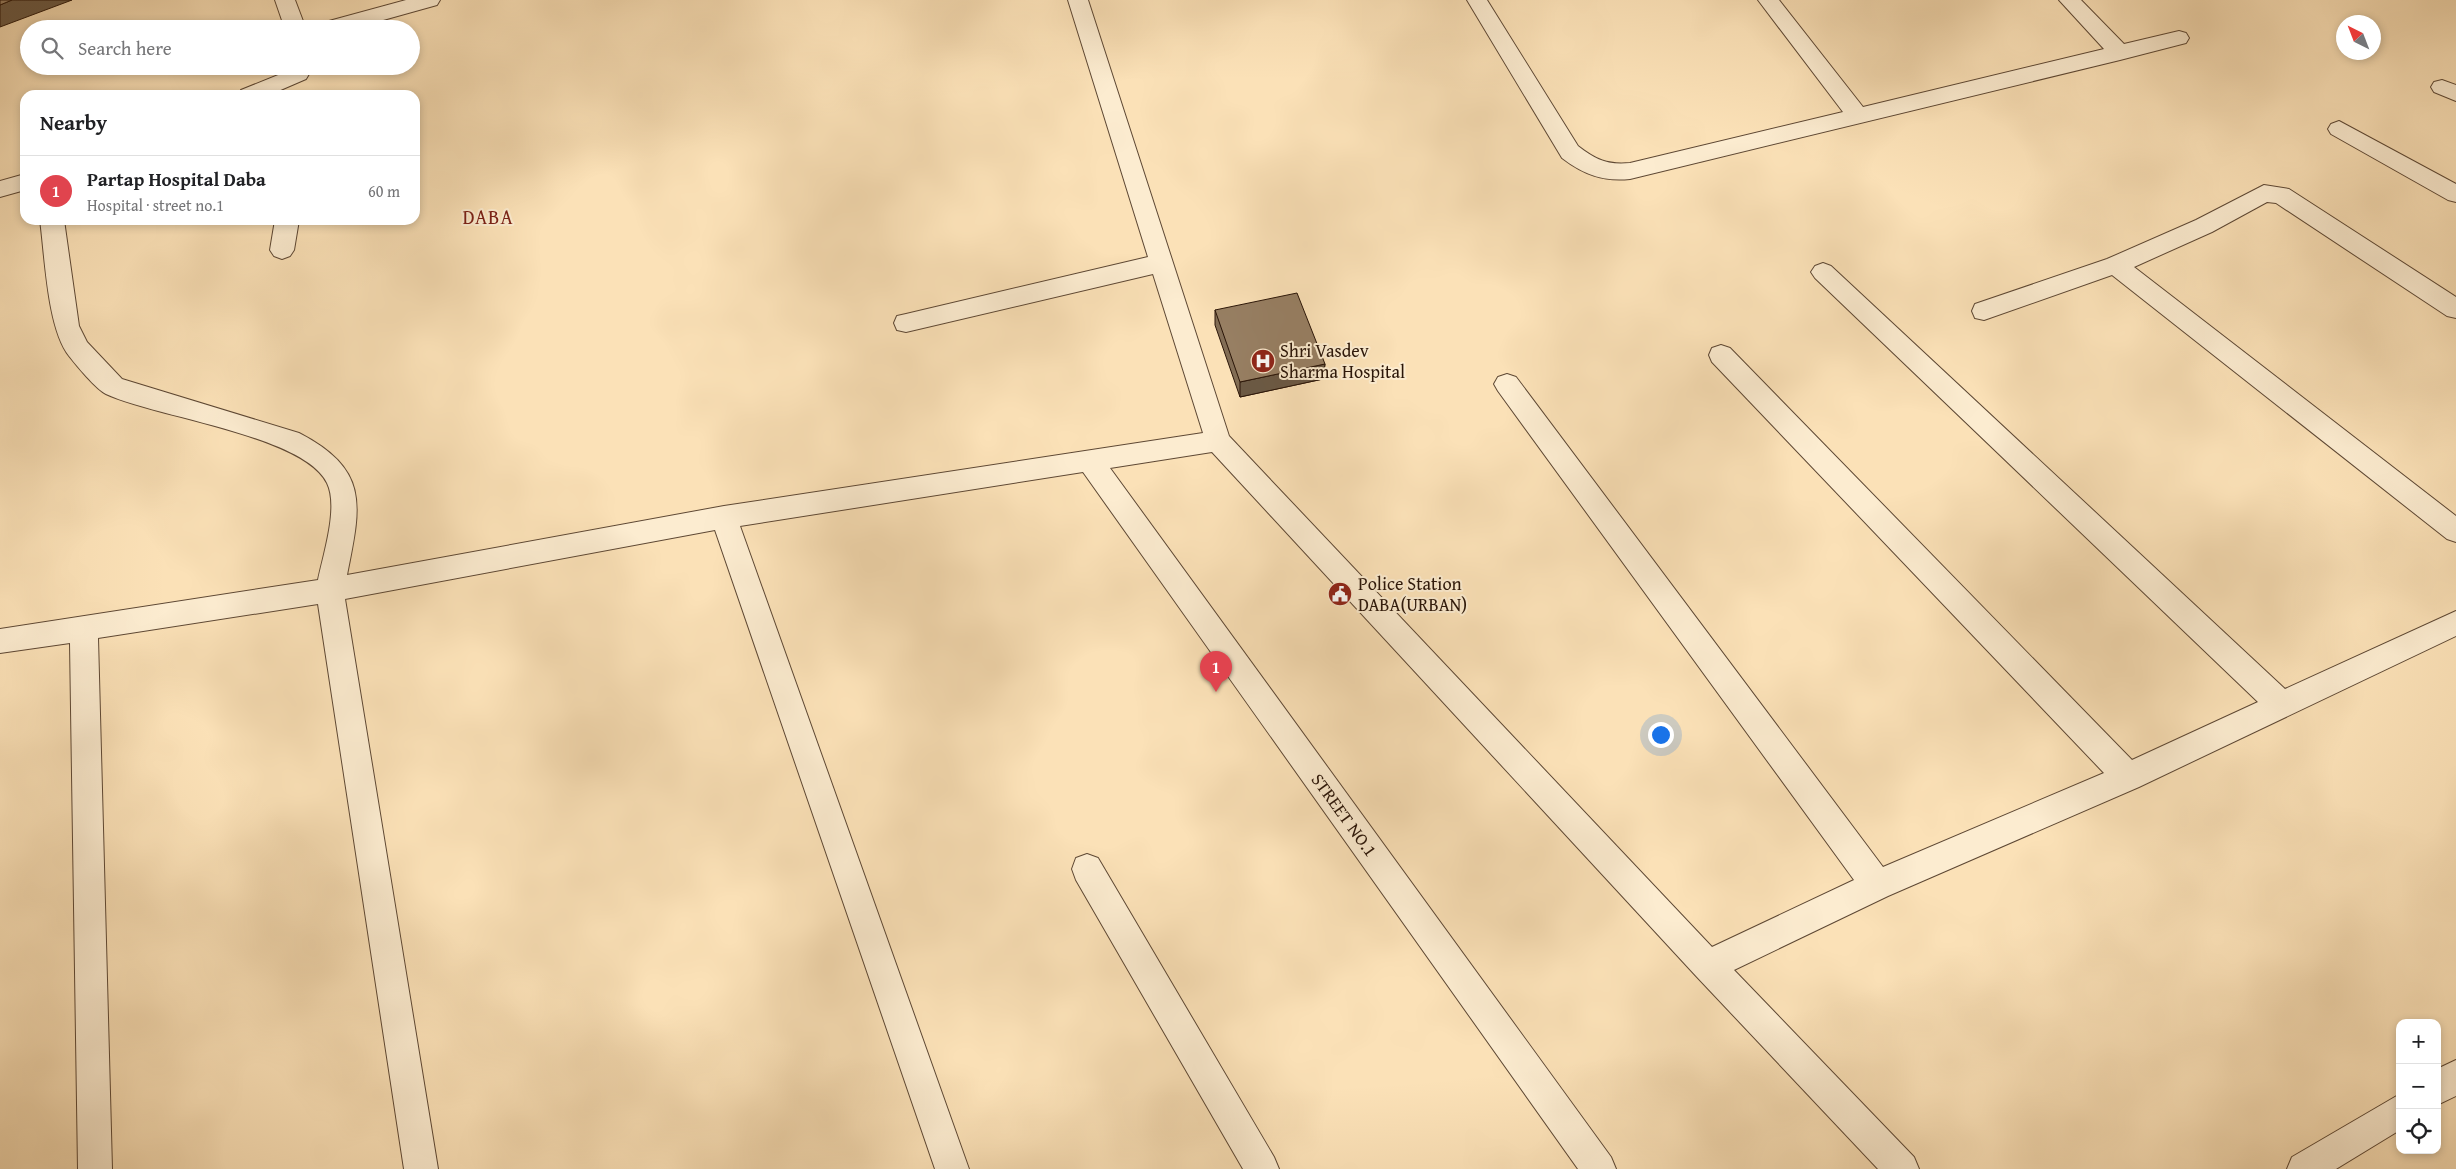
<!DOCTYPE html>
<html lang="en">
<head>
<meta charset="utf-8">
<style>
  body { margin:0; font-family:"Gentium Book Plus",serif; background:#f2f2f2; color:#202124 }
  .controls { position:absolute; right:15px; bottom:15px; display:grid; overflow:hidden; border-radius:10px; box-shadow:0 2px 8px #0003 }
  .controls button { width:45px; height:45px; display:grid; place-items:center; padding:0; border:0; border-bottom:1px solid #e0e0e0; background:#fff; color:#202124; font:25px sans-serif }
  .compass { position:absolute; left:2336px; top:15px; width:45px; height:45px; border-radius:50%; background:#fff; box-shadow:0 2px 8px #0003; rotate:318deg }
  .you { position:absolute; left:1660px; top:734px; width:18px; height:18px; margin:-12px; border:4px solid #fff; border-radius:50%; background:#1a73e8; box-shadow:0 0 0 8px #1a73e833 }
  .badge { display:grid; place-items:center; width:32px; height:32px; border-radius:50%; background:#7c3aed; color:#fff; font-size:16px; font-weight:700 }
  .pin { position:absolute; translate:-50% -41px; filter:drop-shadow(0 1px 2px #0008) }
  .pin::after { content:''; position:absolute; top:26px; width:18px; height:15px; background:inherit; clip-path:polygon(0 0,100% 0,50% 100%) }
  .list { margin:0; padding:0; list-style:none }
  h2 { display:flex; justify-content:space-between; align-items:center; height:65px; margin:0; padding:0 20px; font-size:21px }
  h2 small { font-size:16px; font-weight:400; color:#757577 }
  .list li { display:grid; grid-template-columns:32px 1fr auto; gap:15px; align-items:center; box-sizing:border-box; height:70px; padding:0 20px; border-top:1px solid #e0e0e0 }
  .list b { display:block; font-size:19px; white-space:nowrap }
  .list p { margin:0; font-size:16px; white-space:nowrap; color:#757577 }
  .list em { font-size:16px; font-style:normal; color:#757577 }
  .icon { flex:none; width:28px; height:28px; fill:none; stroke:currentColor; stroke-width:2; stroke-linecap:round; stroke-linejoin:round }
  .map { position:relative; flex:none; width:2456px; height:1169px; overflow:hidden }
  .search { position:absolute; background:#fff; box-shadow:0 2px 8px #0003; left:20px; top:20px; width:400px; height:55px; display:flex; align-items:center; gap:12px; box-sizing:border-box; padding:0 18px; border-radius:28px; color:#757577; font-size:19px }
  .panel { position:absolute; background:#fff; box-shadow:0 2px 8px #0003; left:20px; top:90px; width:400px; height:135px; border-radius:15px }
  .map>svg:first-child { display:block }
  .lines { fill:none; stroke-linecap:round; stroke-linejoin:round }
  .minor-casing { stroke:#5e4834; stroke-width:2 }
  .minor { fill:#fcecd0; fill-rule:evenodd }
  .wall { fill:#826d55; stroke:#2a1508 }
  .shaded-wall { fill:#6a5945; stroke:#2a1508 }
  .building { fill:#977f63; stroke:#2a1508 }
  .labels { text-anchor:middle; stroke-width:4; stroke-linejoin:round; paint-order:stroke }
  .poi-label { font-size:18px; fill:#2a1508; stroke:#fcecd0; text-anchor:start }
  .street-label { font-size:18px; fill:#2a1508; stroke:#fcecd0 }
  .quarter-label { font-size:20px; letter-spacing:1px; fill:#7a1f14; stroke:#fcecd0 }
</style>
</head>
<body>
<div class="map">
<svg width="2456" height="1169" viewBox="0 0 2456 1169">
  <rect width="100%" height="100%" fill="#fbe1b7"/>
  <filter id="stains"><feTurbulence type="fractalNoise" baseFrequency=".004" numOctaves="4"/><feColorMatrix values="0 0 0 0 .2 0 0 0 0 .09 0 0 0 0 .02 0 0 0 .5 -.17"/></filter>
  <radialGradient id="worn" r=".72"><stop offset=".6" stop-color="#630" stop-opacity="0"/><stop offset="1" stop-color="#630" stop-opacity=".3"/></radialGradient>
  <g class="lines">
    <g class="minor-casing">
      <path id="minor" d="M 275,0 L 295,0 L 306,29 L 285,29 Z
        M 406,0 L 440,0 L 437,5 L 351,29 L 315,29 L 318,24 Z
        M 1068,0 L 1088,0 L 1229,436 L 1712,947 L 1854,880 L 1498,391 L 1494,384 L 1498,377 L 1507,374 L 1516,377 L 1883,867 L 2104,773 L 1712,362 L 1709,355 L 1712,348 L 1721,345 L 1730,348 L 2132,760 L 2258,702 L 1815,278 L 1811,272 L 1815,266 L 1823,263 L 1831,266 L 2285,689 L 2456,611 L 2456,636 L 2139,787 L 1888,896 L 1734,970 L 1914,1157 L 1919,1169 L 1878,1169 L 1697,977 L 1212,452 L 1110,468 L 1611,1157 L 1616,1169 L 1578,1169 L 1083,472 L 740,526 L 969,1169 L 935,1169 L 715,530 L 345,599 L 438,1169 L 404,1169 L 318,604 L 98,638 L 112,1169 L 78,1169 L 70,643 L 0,653 L 0,629 L 318,580 C 323,555 339,507 327,483 C 304,435 154,417 106,394 C 96,389 76,365 69,356 C 47,328 45,256 40,220 L 64,220 L 79,326 L 87,342 L 122,379 L 299,433 C 370,470 361,505 347,575 L 724,506 L 1203,433 L 1153,274 L 906,332 L 897,330 L 894,323 L 897,316 L 906,314 L 1148,257 Z
        M 1467,0 L 1487,0 L 1578,146 C 1596,160 1607,165 1630,163 L 1843,112 L 1758,0 L 1779,0 L 1863,107 L 2104,49 L 2059,0 L 2081,0 L 2124,44 L 2179,31 L 2186,33 L 2189,38 L 2186,43 L 2120,60 L 1630,179 C 1603,182 1583,174 1562,158 Z
        M 298,67 L 306,69 L 309,74 L 306,79 L 269,95 L 238,95 L 241,90 Z
        M 2442,80 L 2456,85 L 2456,101 L 2434,92 L 2431,87 L 2434,82 Z
        M 2339,121 L 2456,184 L 2456,202 L 2448,200 L 2331,134 L 2328,129 L 2331,124 Z
        M 25,174 L 25,190 L 0,197 L 0,181 Z
        M 2264,185 L 2289,189 L 2456,297 L 2456,318 L 2447,316 L 2276,203 L 2267,202 L 2212,232 L 2134,267 L 2456,516 L 2456,542 L 2447,539 L 2112,275 L 1984,320 L 1975,318 L 1972,311 L 1975,304 L 2107,259 L 2196,220 Z
        M 275,220 L 299,220 L 294,250 L 290,256 L 282,259 L 274,256 L 270,250 Z
        M 1087,854 L 1098,858 L 1274,1157 L 1279,1169 L 1243,1169 L 1076,880 L 1072,869 L 1076,858 Z
        M 2456,1060 L 2456,1096 L 2437,1105 L 2437,1069 Z
        M 2400,1094 L 2400,1130 L 2336,1169 L 2287,1169 L 2292,1157 Z"/>
    </g>
    <use href="#minor" class="minor"/>
  </g>
  <path class="wall" d="M 1215,310 L 1325,364 L 1323,379 L 1240,397 L 1215,325 Z"/>
  <path class="shaded-wall" d="M 12,0 L 72,0 L 0,27 L 0,5 Z
    M 1325,364 L 1323,379 L 1240,397 L 1240,382 Z"/>
  <path class="building" d="M 0,0 L 12,0 L 0,5 Z
    M 1297,293 L 1325,364 L 1240,382 L 1215,310 Z"/>
  <defs>
    <g id="hospital-disc" transform="scale(1.25)"><circle r="9.5" fill="#8f2418" stroke="#fcecd0"/><path d="M-5-5h3v3.5h4V-5h3V5h-3V1.5h-4V5h-3Z" fill="#fff"/></g>
    <g id="civic-disc" transform="scale(1.25)"><circle r="9.5" fill="#8f2418" stroke="#fcecd0"/><path d="M-.6-6.5H3V-4.5H.6V-3L4-1V1h2V6H-6V1h2V-1L-.6-3ZM-1.2 2.5V6h2.4V2.5Z" fill="#fff"/></g>
  </defs>
  <g fill-rule="evenodd">
    <use href="#hospital-disc" x="1263" y="361"/>
    <use href="#civic-disc" x="1340" y="594"/>
  </g>
  <g class="labels">
    <g class="poi-label">
      <text x="1280" y="357">Shri Vasdev<tspan x="1280" dy="21">Sharma Hospital</tspan></text>
      <text x="1358" y="590">Police Station<tspan x="1358" dy="21">DABA(URBAN)</tspan></text>
    </g>
    <g class="street-label">
      <text transform="translate(1344 815) rotate(54)" y="6">STREET NO.1</text>
    </g>
    <g class="quarter-label">
      <text x="488" y="224">DABA</text>
    </g>
  </g>
  <rect width="100%" height="100%" filter="url(#stains)"/>
  <rect width="100%" height="100%" fill="url(#worn)"/>
</svg>
<div class="controls">
<button>+</button>
<button>−</button>
<button><svg class="icon" aria-label="locate" viewBox="0 0 24 24"><circle cx="12" cy="12" r="6"/><path d="M12 2v4M12 18v4M2 12h4M18 12h4"/></svg></button>
</div>
<svg class="compass" viewBox="-18 -18 36 36"><path d="M0-13l5 13h-10z" fill="#e53935"/><path d="M0 13l5-13h-10z" fill="#757577"/></svg>
<div class="you"></div>
<div class="pin badge" style="left:1216px;top:692px;background:#e0444e">1</div>
<div class="search"><svg class="icon" aria-label="search" viewBox="0 0 24 24"><circle cx="10" cy="10" r="6"/><path d="M15 15l6 6"/></svg>Search here</div>
<section class="panel">
<h2>Nearby<small></small></h2>
<ul class="list">
<li><span class="badge" style="background:#e0444e">1</span><div><b>Partap Hospital Daba</b><p>Hospital · street no.1</p></div><em>60 m</em></li>
</ul>
</section>
</div>
</body>
</html>
